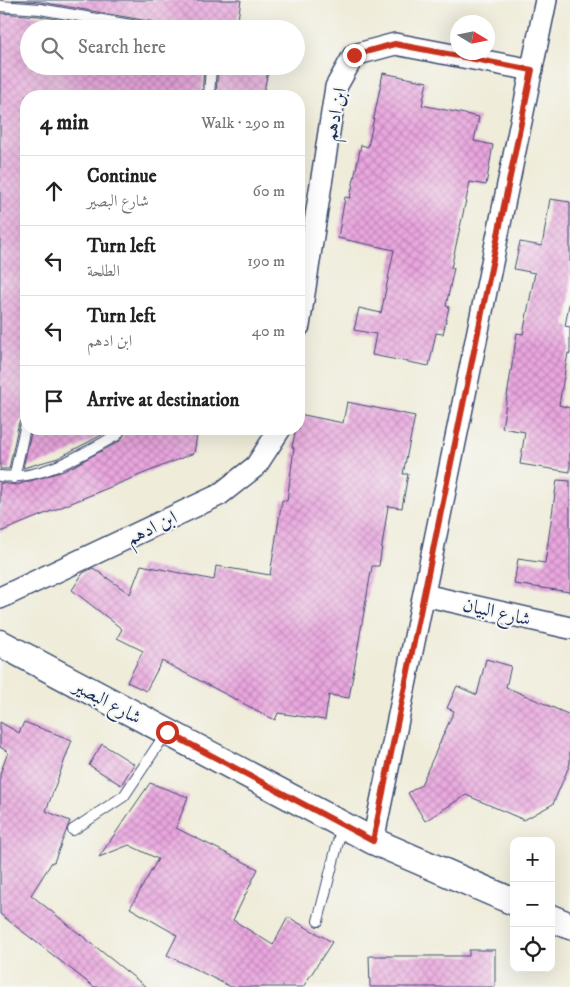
<!DOCTYPE html>
<html lang="en">
<head>
<meta charset="utf-8">
<style>
  body { margin:0; font-family:"IM FELL DW Pica",Amiri,serif; background:#f2f2f2; color:#222 }
  .controls { position:absolute; right:15px; bottom:15px; display:grid; overflow:hidden; border-radius:10px; box-shadow:0 5px 20px #0002 }
  .controls button { width:45px; height:45px; display:grid; place-items:center; padding:0; border:0; border-bottom:1px solid #e0e0e0; background:#fff; color:#222; font:25px sans-serif }
  .compass { position:absolute; left:450px; top:15px; width:45px; height:45px; border-radius:50%; background:#fff; box-shadow:0 5px 20px #0002; rotate:100deg }
  .stop { position:absolute; width:15px; height:15px; margin:-11px; border:4px solid #c8321e; border-radius:50%; background:#fff }
  .stop.end { background:#c8321e; border-color:#fff; box-shadow:0 1px 5px #0008 }
  .list { margin:0; padding:0; list-style:none }
  h2 { display:flex; justify-content:space-between; align-items:center; height:65px; margin:0; padding:0 20px; font-size:21px }
  h2 small { font-size:16px; font-weight:400; color:#767676 }
  .list li { display:grid; grid-template-columns:32px 1fr auto; gap:15px; align-items:center; box-sizing:border-box; height:70px; padding:0 20px; border-top:1px solid #e0e0e0 }
  .list b { display:block; font-size:19px; white-space:nowrap }
  .list p { margin:0; font-size:16px; white-space:nowrap; color:#767676 }
  .list em { font-size:16px; font-style:normal; color:#767676 }
  .icon { flex:none; width:28px; height:28px; fill:none; stroke:currentColor; stroke-width:2; stroke-linecap:round; stroke-linejoin:round }
  .map { position:relative; flex:none; width:570px; height:987px; overflow:hidden }
  .search { position:absolute; background:#fff; box-shadow:0 5px 20px #0002; left:20px; top:20px; width:285px; height:55px; display:flex; align-items:center; gap:12px; box-sizing:border-box; padding:0 18px; border-radius:28px; color:#767676; font-size:19px }
  .panel { position:absolute; background:#fff; box-shadow:0 5px 20px #0002; left:20px; top:90px; width:285px; height:345px; border-radius:20px }
  .map>svg:first-child { display:block }
  .building { fill:url(#building-cross-hatch) }
  .lines { fill:none; stroke-linecap:round; stroke-linejoin:round }
  .service-casing { stroke:#3b4b70; stroke-width:12 }
  .minor-casing { stroke:#3b4b70; stroke-width:24 }
  .tertiary-casing { stroke:#3b4b70; stroke-width:29 }
  .service { stroke:#fff; stroke-width:10 }
  .minor { stroke:#fff; stroke-width:21 }
  .tertiary { stroke:#fff; stroke-width:26 }
  .route { stroke:#c8321e; stroke-width:6 }
  .labels { text-anchor:middle; stroke-width:4; stroke-linejoin:round; paint-order:stroke }
  .street-label { font-size:19px; fill:#1b2f5e; stroke:#f6f6f2 }
</style>
</head>
<body>
<div class="map">
<svg width="570" height="987" viewBox="0 0 570 987">
  <defs>
    <pattern id="building-cross-hatch" width="8" height="8" patternUnits="userSpaceOnUse" patternTransform="scale(1.25)"><rect width="8" height="8" fill="#eaa6de"/><path d="M0 0l8 8M0 8l8-8" fill="none" stroke="#bd88b7"/></pattern>
  </defs>
  <rect width="100%" height="100%" fill="#f6f6f2"/>
  <filter id="ink" filterUnits="userSpaceOnUse"><feTurbulence type="fractalNoise" baseFrequency=".02" numOctaves="2"/><feDisplacementMap in="SourceGraphic" scale="10" xChannelSelector="R" yChannelSelector="G"/><feConvolveMatrix kernelMatrix="1 2 1 2 8 2 1 2 1" color-interpolation-filters="sRGB"/></filter>
  <filter id="wash" filterUnits="userSpaceOnUse"><feTurbulence type="fractalNoise" baseFrequency=".0096" numOctaves="4" result="noise"/><feDisplacementMap in="SourceGraphic" scale="20" xChannelSelector="R" yChannelSelector="G"/><feGaussianBlur stdDeviation="1.12" result="paint"/><feColorMatrix in="noise" values="0 0 0 0 0 0 0 0 0 0 0 0 0 0 0 0 0 1.4 0 .05"/><feComposite in="paint" operator="in"/></filter>
  <g filter="url(#wash)">
    <rect width="100%" height="100%" fill="#efecd9"/>
    <g id="blocks">
      <path class="building" d="M 12,0 L 241,0 L 238,19 L 277,27 L 160,29 L 154,22 L 41,2 Z
        M 0,13 L 39,16 L 112,29 L 29,29 L 29,66 L 204,66 L 202,96 L 26,96 L 26,416 L 19,422 L 9,469 L 0,469 Z
        M 218,66 L 269,66 L 263,96 L 216,96 Z
        M 383,73 L 427,82 L 422,105 L 479,117 L 474,141 L 493,145 L 486,185 L 470,182 L 451,268 L 454,268 L 446,306 L 449,307 L 443,334 L 436,333 L 429,366 L 372,355 L 376,334 L 354,330 L 359,308 L 381,313 L 394,250 L 338,238 L 345,197 L 350,198 L 361,145 L 368,147 Z
        M 550,199 L 570,202 L 570,299 L 565,326 L 570,327 L 570,354 L 568,353 L 559,405 L 570,408 L 570,472 L 520,464 L 525,432 L 502,428 L 517,333 L 523,334 L 535,273 L 514,269 L 520,242 L 542,246 Z
        M 347,402 L 415,416 L 403,474 L 408,474 L 402,508 L 388,506 L 379,566 L 372,566 L 349,698 L 329,695 L 325,720 L 278,713 L 275,720 L 162,661 L 146,691 L 127,682 L 143,651 L 117,638 L 122,629 L 72,590 L 83,573 L 93,568 L 130,594 L 141,565 L 214,580 L 216,566 L 270,575 L 282,500 L 287,501 L 294,448 L 292,447 L 296,429 L 299,429 L 299,414 L 343,423 Z
        M 32,429 L 113,429 L 58,458 L 23,468 Z
        M 128,429 L 198,429 L 194,453 L 0,532 L 0,483 L 16,485 L 64,471 L 120,441 Z
        M 557,480 L 570,481 L 570,592 L 514,584 L 518,559 L 545,563 Z
        M 486,659 L 511,666 L 506,687 L 570,715 L 570,764 L 553,804 L 524,820 L 466,795 L 425,821 L 408,793 L 421,785 L 454,711 L 447,708 L 457,686 L 477,695 Z
        M 0,722 L 19,733 L 24,722 L 72,740 L 46,811 L 70,821 L 54,862 L 52,862 L 31,895 L 146,987 L 94,987 L 0,914 L 0,774 L 8,752 L 0,747 Z
        M 102,744 L 134,764 L 121,785 L 89,765 Z
        M 150,783 L 188,797 L 176,828 L 258,869 L 233,920 L 273,945 L 288,917 L 332,942 L 303,987 L 231,987 L 167,955 L 177,935 L 130,908 L 158,859 L 129,845 L 99,857 Z
        M 469,950 L 495,950 L 495,987 L 370,987 L 369,956 L 469,956 Z"/>
    </g>
  </g>
  <g filter="url(#ink)">
    <use href="#blocks" fill-opacity="0" stroke="#3b4b70" stroke-width="1"/>
    <g class="lines">
      <g class="service-casing">
        <path id="service" d="M 0,6 L 40,9 L 153,29
          M 209,96 L 211,66
          M 0,476 C 41,481 82,454 117,435 L 121,429
          M 14,478 L 26,423
          M 73,830 L 124,796 L 166,733
          M 318,921 L 342,826"/>
      </g>
      <g class="minor-casing">
        <path id="minor" d="M 299,326 L 336,87 L 354,55 L 395,44 L 532,70
          M 424,595 L 570,628
          M 0,598 L 219,495 L 256,466 L 280,429
          M 373,841 L 546,0"/>
      </g>
      <g class="tertiary-casing">
        <path id="tertiary" d="M 0,643 L 373,841 L 514,902
          M 551,918 L 570,926"/>
      </g>
      <use href="#service" class="service"/>
      <use href="#minor" class="minor"/>
      <use href="#tertiary" class="tertiary"/>
    </g>
  </g>
  <g class="lines" filter="url(#ink)">
    <path class="route" d="M 167,732 L 373,841 L 532,70 L 395,44 L 354,55"/>
  </g>
  <g class="labels">
    <g class="street-label">
      <text transform="translate(334 114) rotate(-78)" y="7">ابن ادهم</text>
      <text transform="translate(151 527) rotate(-26)" y="7">ابن ادهم</text>
      <text transform="translate(497 611) rotate(13)" y="7">شارع البيان</text>
      <text transform="translate(108 701) rotate(28)" y="7">شارع البصير</text>
    </g>
  </g>
</svg>
<div class="controls">
<button>+</button>
<button>−</button>
<button><svg class="icon" aria-label="locate" viewBox="0 0 24 24"><circle cx="12" cy="12" r="6"/><path d="M12 2v4M12 18v4M2 12h4M18 12h4"/></svg></button>
</div>
<svg class="compass" viewBox="-18 -18 36 36"><path d="M0-13l5 13h-10z" fill="#e53935"/><path d="M0 13l5-13h-10z" fill="#767676"/></svg>
<div class="stop" style="left:167px;top:732px"></div>
<div class="stop end" style="left:354px;top:55px"></div>
<div class="search"><svg class="icon" aria-label="search" viewBox="0 0 24 24"><circle cx="10" cy="10" r="6"/><path d="M15 15l6 6"/></svg>Search here</div>
<section class="panel">
<h2>4 min<small>Walk · 290 m</small></h2>
<ul class="list">
<li><svg class="icon" aria-label="ahead" viewBox="0 0 24 24"><path d="M12 20V5M6 11l6-6 6 6"/></svg><div><b>Continue</b><p>شارع البصير</p></div><em>60 m</em></li>
<li><svg class="icon" aria-label="left" viewBox="0 0 24 24"><path d="M17 20v-9H6M10 6l-5 5 5 5"/></svg><div><b>Turn left</b><p>الطلحة</p></div><em>190 m</em></li>
<li><svg class="icon" aria-label="left" viewBox="0 0 24 24"><path d="M17 20v-9H6M10 6l-5 5 5 5"/></svg><div><b>Turn left</b><p>ابن ادهم</p></div><em>40 m</em></li>
<li><svg class="icon" aria-label="arrive" viewBox="0 0 24 24"><path d="M6 21V4h12l-3 4 3 4H6"/></svg><div><b>Arrive at destination</b></div></li>
</ul>
</section>
</div>
</body>
</html>
